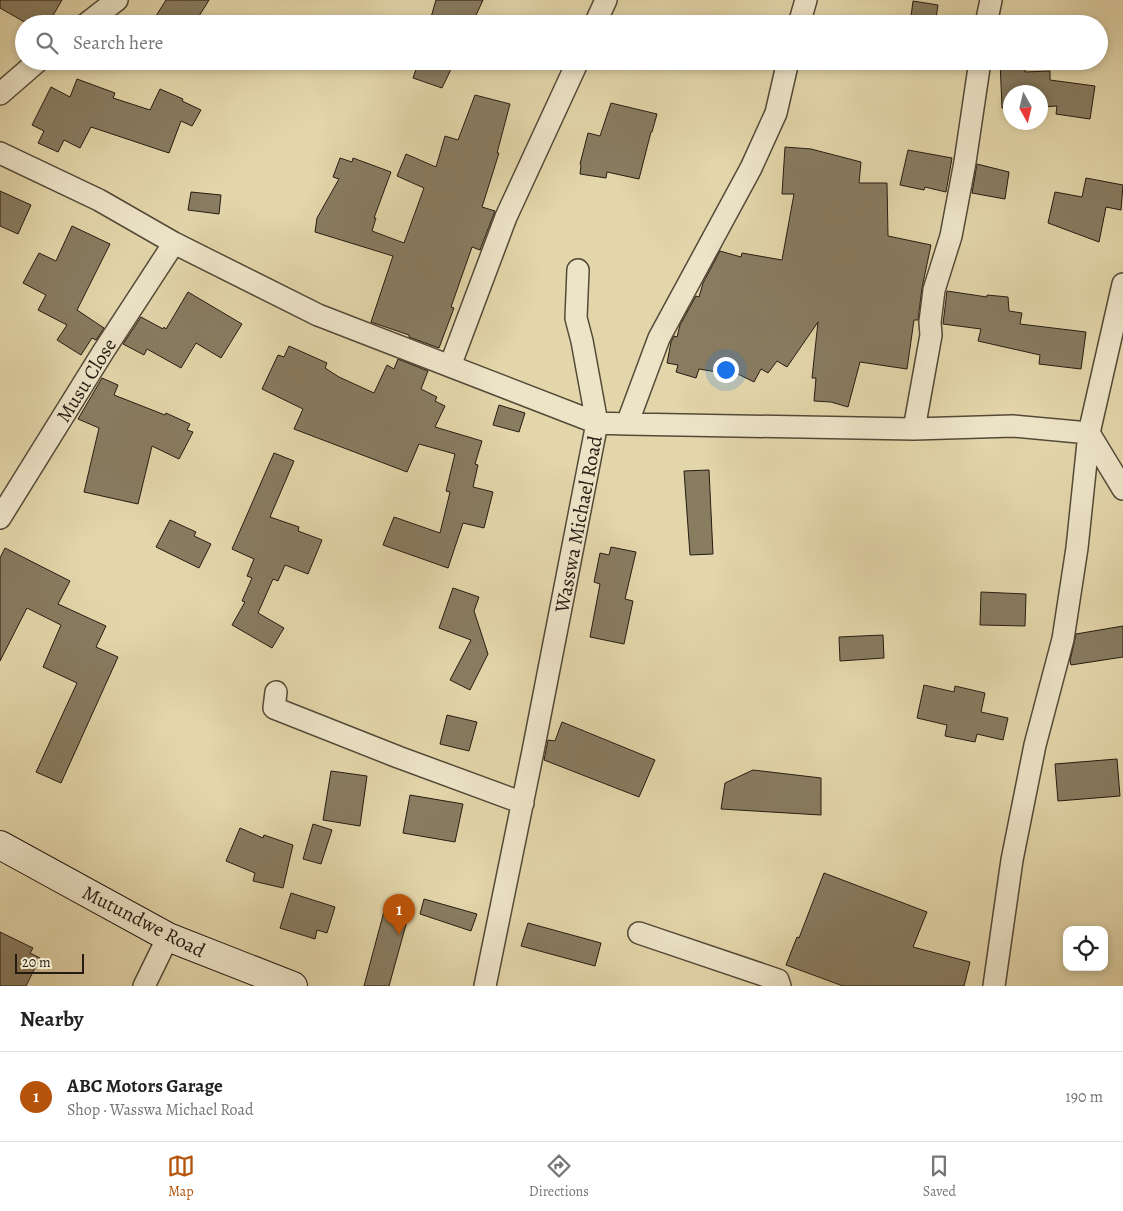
<!DOCTYPE html>
<html lang="en">
<head>
<meta charset="utf-8">
<style>
  body { margin:0; font-family:Alegreya,serif; background:#f6f6f6; color:#222 }
  .controls { position:absolute; right:15px; bottom:15px; display:grid; overflow:hidden; border-radius:10px; box-shadow:0 2px 8px #0003 }
  .controls button { width:45px; height:45px; display:grid; place-items:center; padding:0; border:0; border-bottom:1px solid #e0e0e0; background:#fff; color:#222; font:25px sans-serif }
  .compass { position:absolute; left:1003px; top:85px; width:45px; height:45px; border-radius:50%; background:#fff; box-shadow:0 2px 8px #0003; rotate:172deg }
  .scale { position:absolute; left:15px; bottom:12px; width:69px; box-sizing:border-box; padding-left:5px; border:2px solid #251b12; border-top:0; font-size:14px; line-height:18px; white-space:nowrap; color:#251b12; -webkit-text-stroke:4px #ede4c8; paint-order:stroke }
  .you { position:absolute; left:725px; top:369px; width:18px; height:18px; margin:-12px; border:4px solid #fff; border-radius:50%; background:#1a73e8; box-shadow:0 0 0 8px #1a73e833 }
  .badge { display:grid; place-items:center; width:32px; height:32px; border-radius:50%; background:#b45309; color:#fff; font-size:16px; font-weight:700 }
  .pin { position:absolute; translate:-50% -41px; filter:drop-shadow(0 1px 2px #0008) }
  .pin::after { content:''; position:absolute; top:26px; width:18px; height:15px; background:inherit; clip-path:polygon(0 0,100% 0,50% 100%) }
  .list { margin:0; padding:0; list-style:none }
  h2 { display:flex; justify-content:space-between; align-items:center; height:65px; margin:0; padding:0 20px; font-size:21px }
  h2 small { font-size:16px; font-weight:400; color:#767676 }
  .list li { display:grid; grid-template-columns:32px 1fr auto; gap:15px; align-items:center; box-sizing:border-box; height:90px; padding:0 20px; border-top:1px solid #e0e0e0 }
  .list b { display:block; font-size:19px; white-space:nowrap }
  .list p { margin:0; font-size:16px; white-space:nowrap; color:#767676 }
  .list em { font-size:16px; font-style:normal; color:#767676 }
  .icon { flex:none; width:28px; height:28px; fill:none; stroke:currentColor; stroke-width:2; stroke-linecap:round; stroke-linejoin:round }
  .map { position:relative; flex:none; width:1123px; height:986px; overflow:hidden }
  .search { position:absolute; background:#fff; box-shadow:0 2px 8px #0003; left:15px; right:15px; top:15px; height:55px; display:flex; align-items:center; gap:12px; box-sizing:border-box; padding:0 18px; border-radius:28px; color:#767676; font-size:19px }
  .sheet { height:155px; background:#fff }
  nav { display:flex; justify-content:space-around; align-items:center; box-sizing:border-box; height:70px; border-top:1px solid #e0e0e0; background:#fff; font-size:14px; color:#767676 }
  nav a { display:grid; justify-items:center; gap:2px }
  nav .on { color:#b45309 }
  .map>svg:first-child { display:block }
  .building { fill:#887c61; stroke:#251b12 }
  .lines { fill:none; stroke-linecap:round; stroke-linejoin:round }
  .street-casing { stroke:#544a38; stroke-width:24 }
  .secondary-casing { stroke:#251b12; stroke-width:30 }
  .street { stroke:#ede4c8; stroke-width:21 }
  .secondary { stroke:#ede4c8; stroke-width:28 }
  .labels { text-anchor:middle; stroke-width:4; stroke-linejoin:round; paint-order:stroke }
  .street-label { font-size:20px; fill:#251b12; stroke:#ede4c8 }
</style>
</head>
<body>
<div class="map">
<svg width="1123" height="986" viewBox="0 0 1123 986">
  <rect width="100%" height="100%" fill="#e3d6aa"/>
  <filter id="stains"><feTurbulence type="fractalNoise" baseFrequency=".004" numOctaves="4"/><feColorMatrix values="0 0 0 0 .2 0 0 0 0 .09 0 0 0 0 .02 0 0 0 .5 -.17"/></filter>
  <radialGradient id="worn" r=".72"><stop offset=".6" stop-color="#630" stop-opacity="0"/><stop offset="1" stop-color="#630" stop-opacity=".3"/></radialGradient>
  <path class="building" d="M 0,0 L 62,0 L 48,24 L 28,24 L 0,8 Z
    M 166,0 L 209,0 L 194,24 L 151,24 Z
    M 436,0 L 483,0 L 472,24 L 429,24 Z
    M 913,1 L 938,5 L 935,24 L 910,24 Z
    M 419,61 L 455,61 L 442,88 L 413,78 Z
    M 1000,61 L 1026,61 L 1025,72 L 1050,71 L 1050,80 L 1095,86 L 1090,119 L 1056,114 L 1057,106 L 1040,107 L 1040,92 L 1010,92 L 1010,108 L 1002,108 Z
    M 77,79 L 115,93 L 113,98 L 150,110 L 160,89 L 183,99 L 182,101 L 201,110 L 192,126 L 181,121 L 169,153 L 91,127 L 80,148 L 64,140 L 58,152 L 38,143 L 44,131 L 32,125 L 51,87 L 70,97 Z
    M 475,95 L 510,104 L 497,153 L 499,153 L 482,207 L 495,211 L 480,250 L 472,247 L 451,307 L 454,308 L 439,348 L 409,337 L 409,335 L 371,322 L 393,256 L 315,232 L 317,218 L 339,179 L 333,177 L 340,158 L 352,162 L 353,158 L 391,172 L 374,218 L 376,218 L 372,231 L 404,243 L 424,188 L 397,176 L 406,154 L 436,167 L 445,136 L 458,140 Z
    M 611,103 L 657,114 L 652,132 L 651,132 L 639,179 L 607,172 L 606,178 L 580,174 L 581,165 L 580,164 L 588,133 L 600,136 Z
    M 785,147 L 811,149 L 861,162 L 859,183 L 887,183 L 888,236 L 931,245 L 922,288 L 918,320 L 914,320 L 907,369 L 860,362 L 848,407 L 831,402 L 814,401 L 816,378 L 812,378 L 818,322 L 787,367 L 777,361 L 768,373 L 761,369 L 754,382 L 718,364 L 717,372 L 699,369 L 696,378 L 676,372 L 678,365 L 667,363 L 671,342 L 674,336 L 677,337 L 680,325 L 696,296 L 699,297 L 703,283 L 720,251 L 741,257 L 742,253 L 782,260 L 794,194 L 782,194 Z
    M 908,150 L 952,158 L 946,192 L 925,187 L 924,190 L 900,185 Z
    M 977,164 L 1009,172 L 1005,199 L 972,193 Z
    M 1086,178 L 1123,185 L 1121,210 L 1106,207 L 1099,242 L 1048,223 L 1055,192 L 1082,197 Z
    M 0,191 L 31,205 L 18,234 L 0,226 Z
    M 191,192 L 221,195 L 219,214 L 188,210 Z
    M 72,226 L 110,244 L 77,310 L 104,328 L 96,340 L 92,338 L 81,355 L 57,340 L 67,325 L 38,310 L 46,295 L 23,283 L 39,253 L 56,261 Z
    M 947,291 L 987,297 L 987,295 L 1008,297 L 1009,311 L 1022,313 L 1020,324 L 1086,332 L 1081,369 L 1039,364 L 1040,355 L 978,341 L 981,329 L 943,324 Z
    M 188,292 L 242,324 L 221,358 L 196,343 L 181,368 L 147,349 L 144,355 L 123,344 L 141,317 L 163,329 L 164,327 L 166,329 Z
    M 289,346 L 327,363 L 325,368 L 339,377 L 374,393 L 387,365 L 394,369 L 398,359 L 428,371 L 421,389 L 437,397 L 435,401 L 445,406 L 435,427 L 482,441 L 475,464 L 478,465 L 473,487 L 493,492 L 484,528 L 463,523 L 448,568 L 383,545 L 394,517 L 440,533 L 450,492 L 446,491 L 455,454 L 419,444 L 407,472 L 294,429 L 303,409 L 262,389 L 278,355 L 284,357 Z
    M 102,378 L 118,385 L 114,395 L 165,415 L 166,413 L 190,424 L 187,430 L 193,432 L 179,459 L 152,446 L 138,504 L 84,492 L 99,428 L 78,419 Z
    M 499,405 L 525,413 L 519,432 L 493,425 Z
    M 274,453 L 294,461 L 270,517 L 299,527 L 298,531 L 322,540 L 308,574 L 285,565 L 278,581 L 273,579 L 258,613 L 284,628 L 272,648 L 232,625 L 245,602 L 242,601 L 252,578 L 247,576 L 254,559 L 232,549 Z
    M 709,470 L 713,554 L 690,555 L 684,471 Z
    M 170,520 L 196,532 L 194,536 L 211,544 L 199,568 L 156,547 Z
    M 611,547 L 636,552 L 625,599 L 633,601 L 624,644 L 590,637 L 600,584 L 594,582 L 600,553 L 609,555 Z
    M 5,548 L 70,581 L 58,604 L 106,626 L 96,647 L 118,657 L 61,783 L 36,772 L 77,683 L 43,667 L 61,625 L 27,608 L 0,661 L 0,558 Z
    M 453,588 L 479,597 L 474,611 L 488,654 L 470,690 L 450,680 L 471,640 L 439,628 Z
    M 981,592 L 1026,594 L 1025,626 L 980,625 Z
    M 1123,626 L 1123,657 L 1071,665 L 1070,661 L 1076,634 Z
    M 883,635 L 884,658 L 840,661 L 839,637 Z
    M 924,685 L 954,692 L 955,686 L 985,693 L 981,712 L 1008,718 L 1003,740 L 977,734 L 975,742 L 945,736 L 947,725 L 917,718 Z
    M 447,715 L 477,722 L 469,751 L 440,744 Z
    M 562,722 L 655,760 L 639,797 L 544,760 L 548,740 L 555,741 Z
    M 1117,759 L 1120,796 L 1058,801 L 1055,764 Z
    M 753,770 L 821,778 L 821,815 L 721,809 L 725,783 Z
    M 331,771 L 367,776 L 360,826 L 323,820 Z
    M 410,795 L 463,804 L 455,842 L 403,833 Z
    M 313,824 L 332,830 L 321,864 L 303,859 Z
    M 240,828 L 263,838 L 264,835 L 293,845 L 283,888 L 253,881 L 255,873 L 226,861 Z
    M 824,873 L 927,912 L 913,947 L 970,962 L 964,986 L 843,986 L 786,965 L 797,937 L 799,938 Z
    M 291,893 L 335,907 L 327,933 L 317,930 L 315,939 L 280,928 Z
    M 424,899 L 477,914 L 471,931 L 420,914 Z
    M 386,904 L 410,910 L 389,986 L 364,986 Z
    M 528,923 L 601,943 L 595,966 L 521,946 Z
    M 0,932 L 33,948 L 30,953 L 40,958 L 26,986 L 0,986 Z"/>
  <g class="lines">
    <g class="street-casing">
      <path id="street" d="M 86,24 L 117,0
        M 595,24 L 606,0
        M 799,24 L 806,0
        M 986,24 L 991,0
        M 0,94 L 38,61
        M 0,153 L 99,200 L 174,243 L 318,315 L 597,423
        M 578,270 L 576,318 L 582,341 L 597,423
        M 450,366 L 506,217 L 578,61
        M 627,424 L 914,429 L 1013,426 L 1089,433
        M 914,429 L 931,335 L 930,322 L 934,290 L 951,236 L 965,162 L 980,61
        M 1089,433 L 1123,489
        M 0,518 L 103,352 L 174,243
        M 276,692 L 274,708 L 398,757 L 523,803
        M 639,933 L 778,980 L 780,986
        M 144,986 L 168,937
        M 485,986 L 533,751 L 597,423 L 627,424 L 659,338 L 751,168 L 776,113 L 788,61
        M 994,986 L 1012,860 L 1035,745 L 1063,639 L 1077,548 L 1089,433 L 1123,284"/>
    </g>
    <g class="secondary-casing">
      <path id="secondary" d="M 0,845 L 168,937 L 293,986"/>
    </g>
    <use href="#street" class="street"/>
    <use href="#secondary" class="secondary"/>
  </g>
  <g class="labels">
    <g class="street-label">
      <text transform="translate(86 380) rotate(-58)" y="7">Musu Close</text>
      <text transform="translate(578 524) rotate(-79)" y="7">Wasswa Michael Road</text>
      <text transform="translate(144 921) rotate(27)" y="7">Mutundwe Road</text>
    </g>
  </g>
  <rect width="100%" height="100%" filter="url(#stains)"/>
  <rect width="100%" height="100%" fill="url(#worn)"/>
</svg>
<div class="controls">
<button><svg class="icon" aria-label="locate" viewBox="0 0 24 24"><circle cx="12" cy="12" r="6"/><path d="M12 2v4M12 18v4M2 12h4M18 12h4"/></svg></button>
</div>
<svg class="compass" viewBox="-18 -18 36 36"><path d="M0-13l5 13h-10z" fill="#e53935"/><path d="M0 13l5-13h-10z" fill="#767676"/></svg>
<div class="scale">20 m</div>
<div class="you"></div>
<div class="pin badge" style="left:399px;top:935px">1</div>
<div class="search"><svg class="icon" aria-label="search" viewBox="0 0 24 24"><circle cx="10" cy="10" r="6"/><path d="M15 15l6 6"/></svg>Search here</div>
</div>
<section class="sheet">
<h2>Nearby<small></small></h2>
<ul class="list">
<li><span class="badge">1</span><div><b>ABC Motors Garage</b><p>Shop · Wasswa Michael Road</p></div><em>190 m</em></li>
</ul>
</section>
<nav>
<a class="on"><svg class="icon" aria-label="map" viewBox="0 0 24 24"><path d="M3 6l6-2 6 2 6-2v14l-6 2-6-2-6 2zM9 4v14M15 6v14"/></svg>Map</a>
<a><svg class="icon" aria-label="directions" viewBox="0 0 24 24"><path d="M12 3l9 9-9 9-9-9zM9 14v-3h6M13 9l2 2-2 2"/></svg>Directions</a>
<a><svg class="icon" aria-label="saved" viewBox="0 0 24 24"><path d="M7 4h10v16l-5-4-5 4z"/></svg>Saved</a>
</nav>
</body>
</html>
